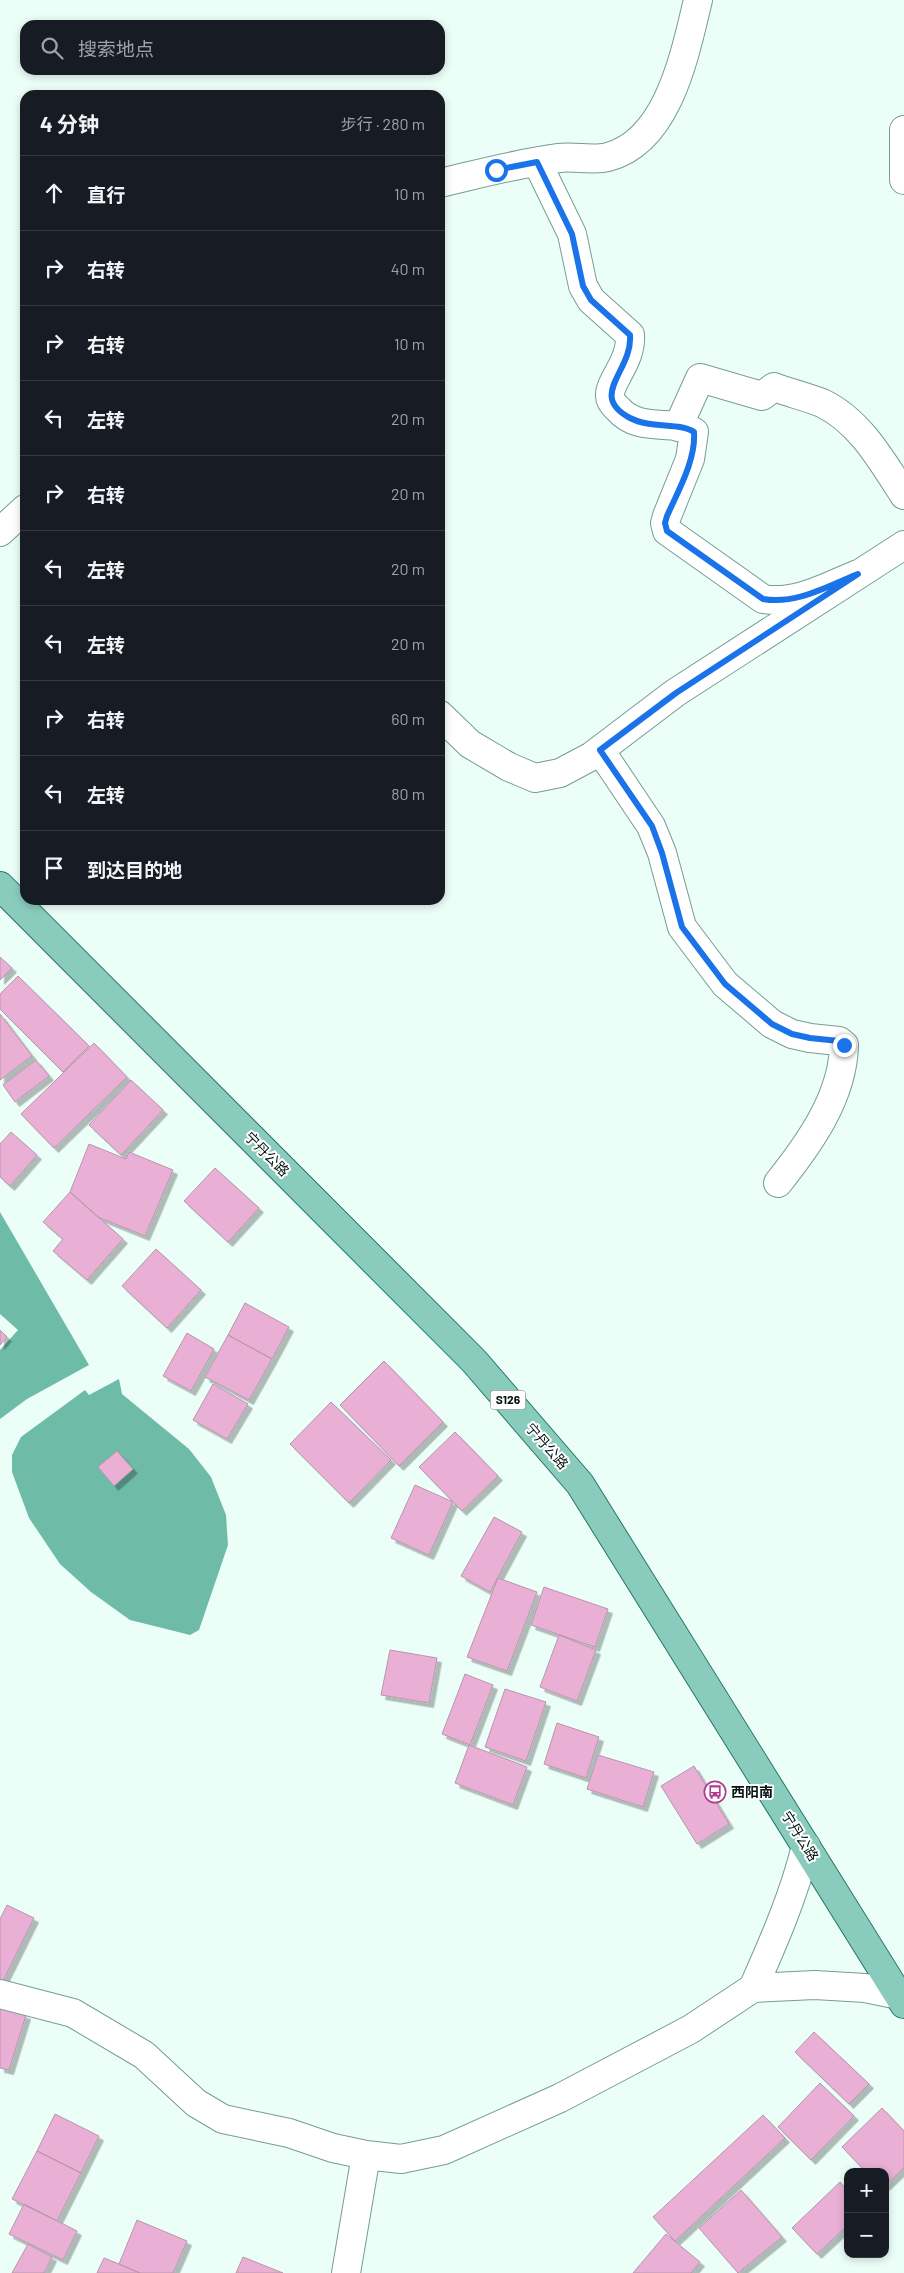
<!DOCTYPE html>
<html lang="zh">
<head>
<meta charset="utf-8">
<style>
  body { margin:0; font-family:Barlow,"Noto Sans SC",sans-serif; background:#20242c; color:#f1f3f6 }
  .controls { position:absolute; right:15px; bottom:15px; display:grid; overflow:hidden; border-radius:10px; box-shadow:0 2px 8px #0003 }
  .controls button { width:45px; height:45px; display:grid; place-items:center; padding:0; border:0; border-bottom:1px solid #363941; background:#171b24; color:#f1f3f6; font:25px sans-serif }
  .stop { position:absolute; width:15px; height:15px; margin:-11px; border:4px solid #1a73e8; border-radius:50%; background:#fff }
  .stop.end { background:#1a73e8; border-color:#fff; box-shadow:0 1px 5px #0008 }
  .list { margin:0; padding:0; list-style:none }
  h2 { display:flex; justify-content:space-between; align-items:center; height:65px; margin:0; padding:0 20px; font-size:21px }
  h2 small { font-size:16px; font-weight:400; color:#9ea1a6 }
  .list li { display:grid; grid-template-columns:32px 1fr auto; gap:15px; align-items:center; box-sizing:border-box; height:75px; padding:0 20px; border-top:1px solid #363941 }
  .list b { display:block; font-size:19px; white-space:nowrap }
  .list em { font-size:16px; font-style:normal; color:#9ea1a6 }
  .icon { flex:none; width:28px; height:28px; fill:none; stroke:currentColor; stroke-width:2; stroke-linecap:round; stroke-linejoin:round }
  .map { position:relative; flex:none; width:904px; height:2273px; overflow:hidden }
  .search { position:absolute; background:#171b24; box-shadow:0 2px 8px #0003; left:20px; top:20px; width:425px; height:55px; display:flex; align-items:center; gap:12px; box-sizing:border-box; padding:0 18px; border-radius:15px; color:#9ea1a6; font-size:19px }
  .panel { position:absolute; background:#171b24; box-shadow:0 2px 8px #0003; left:20px; top:90px; width:425px; height:815px; border-radius:15px }
  .map>svg:first-child { display:block }
  .water { fill:#6ebca7 }
  .building { fill:#e9afd5; stroke:#b796ab; filter:url(#shadow) }
  .lines { fill:none; stroke-linecap:round; stroke-linejoin:round }
  .minor-casing { stroke:#749e92; stroke-width:30 }
  .major-casing { stroke:#287664; stroke-width:30 }
  .minor { stroke:#fff; stroke-width:28 }
  .major { stroke:#89ccbd; stroke-width:28 }
  .route { stroke:#1a73e8; stroke-width:6 }
  .labels { text-anchor:middle; stroke-width:4; stroke-linejoin:round; paint-order:stroke }
  .shield { fill:#fff; stroke:#505b58; stroke-width:1 }
  .shield-label { font-size:12px; font-weight:bold; fill:#051511 }
  .street-label { font-size:14px; fill:#051511; stroke:#fff }
  .poi-label { font-size:14px; font-weight:bold; fill:#051511; stroke:#fff; text-anchor:start }
</style>
</head>
<body>
<div class="map">
<svg width="904" height="2273" viewBox="0 0 904 2273">
  <defs>
    <filter id="shadow"><feDropShadow dx="4.5" dy="4.5" stdDeviation="0" flood-color="#0004"/></filter>
  </defs>
  <rect width="100%" height="100%" fill="#ecfef8"/>
  <path class="water" d="M 0,1212 L 89,1365 L 27,1399 L 0,1419 L 0,1350 L 18,1330 L 0,1314 Z
    M 119,1379 L 122,1394 L 189,1449 L 211,1477 L 226,1515 L 228,1545 L 199,1630 L 190,1635 L 130,1620 L 91,1592 L 60,1564 L 29,1518 L 12,1472 L 12,1455 L 21,1437 L 85,1390 L 89,1395 Z"/>
  <path class="building" d="M 0,957 L 12,968 L 0,980 Z
    M 18,976 L 89,1046 L 63,1072 L 0,1009 L 0,994 Z
    M 0,1014 L 32,1056 L 0,1080 Z
    M 94,1043 L 127,1077 L 54,1148 L 21,1114 Z
    M 36,1060 L 49,1076 L 15,1102 L 3,1085 Z
    M 131,1080 L 163,1110 L 121,1155 L 89,1125 Z
    M 11,1132 L 37,1155 L 10,1186 L 0,1177 L 0,1144 Z
    M 89,1144 L 126,1159 L 129,1152 L 173,1170 L 145,1236 L 98,1217 L 70,1192 Z
    M 215,1168 L 259,1208 L 228,1242 L 184,1201 Z
    M 70,1192 L 123,1239 L 87,1280 L 53,1251 L 63,1239 L 43,1222 Z
    M 156,1249 L 201,1290 L 167,1328 L 122,1286 Z
    M 245,1303 L 289,1327 L 272,1359 L 228,1335 Z
    M 0,1330 L 7,1337 L 0,1345 Z
    M 187,1333 L 214,1349 L 191,1391 L 163,1376 Z
    M 228,1335 L 272,1359 L 249,1400 L 205,1377 Z
    M 384,1361 L 443,1422 L 399,1466 L 340,1405 Z
    M 213,1384 L 248,1404 L 227,1439 L 193,1420 Z
    M 331,1402 L 391,1460 L 349,1503 L 290,1444 Z
    M 455,1432 L 498,1476 L 462,1511 L 419,1467 Z
    M 117,1451 L 133,1469 L 114,1486 L 98,1467 Z
    M 415,1485 L 453,1502 L 429,1555 L 391,1538 Z
    M 494,1517 L 522,1532 L 490,1592 L 461,1576 Z
    M 498,1578 L 537,1592 L 507,1671 L 467,1657 Z
    M 544,1587 L 608,1609 L 595,1647 L 531,1625 Z
    M 559,1635 L 596,1650 L 577,1701 L 540,1687 Z
    M 390,1650 L 437,1658 L 429,1703 L 381,1695 Z
    M 465,1674 L 493,1685 L 470,1745 L 442,1734 Z
    M 505,1689 L 546,1702 L 526,1761 L 485,1747 Z
    M 557,1723 L 599,1737 L 586,1778 L 544,1764 Z
    M 469,1745 L 527,1767 L 513,1805 L 455,1783 Z
    M 598,1755 L 654,1772 L 643,1807 L 587,1789 Z
    M 694,1766 L 729,1824 L 697,1844 L 661,1786 Z
    M 7,1905 L 34,1918 L 3,1981 L 0,1980 L 0,1919 Z
    M 0,2007 L 26,2015 L 9,2070 L 0,2068 Z
    M 814,2032 L 869,2084 L 849,2104 L 795,2052 Z
    M 820,2083 L 854,2116 L 811,2160 L 778,2127 Z
    M 882,2108 L 904,2131 L 904,2168 L 885,2186 L 885,2172 L 866,2172 L 842,2147 Z
    M 55,2114 L 99,2136 L 81,2173 L 37,2151 Z
    M 763,2115 L 785,2138 L 675,2241 L 653,2217 Z
    M 37,2151 L 81,2173 L 57,2221 L 12,2199 Z
    M 840,2182 L 848,2191 L 848,2225 L 817,2254 L 792,2228 Z
    M 741,2190 L 782,2237 L 738,2273 L 699,2228 Z
    M 24,2204 L 77,2231 L 63,2260 L 9,2234 Z
    M 137,2220 L 187,2241 L 173,2273 L 140,2273 L 119,2264 Z
    M 666,2234 L 700,2262 L 691,2273 L 633,2273 Z
    M 28,2244 L 52,2257 L 44,2273 L 12,2273 Z
    M 243,2257 L 283,2273 L 236,2273 Z
    M 104,2258 L 119,2264 L 140,2273 L 97,2273 Z"/>
  <g class="lines">
    <g class="minor-casing">
      <path id="minor" d="M 904,130 L 904,180
        M 537,162 L 572,234 L 583,286 L 591,300 L 630,335 C 632,361 609,381 610,396 C 610,402 615,406 618,409 C 640,434 674,418 694,432 L 690,459 L 667,516 L 665,523 L 667,531 L 763,599 C 796,605 828,586 858,574
        M 440,183 C 479,174 519,163 559,158 C 575,156 593,161 608,157 C 669,141 685,53 698,0
        M 678,427 L 700,378 L 762,396 L 774,387 C 790,393 807,397 822,403 C 860,421 882,461 904,495
        M 0,532 L 25,509
        M 440,715 L 470,744 L 509,767 L 535,778 L 560,773 L 592,756 L 675,693 L 904,545
        M 600,750 L 651,826 L 662,853 L 682,927 L 725,984 L 772,1024 L 792,1034 L 810,1038 L 839,1041 L 844,1045 C 843,1097 809,1144 778,1183
        M 753,1988 C 774,1941 794,1895 806,1846
        M 0,1994 L 73,2013 L 144,2055 L 196,2103 L 223,2119 L 289,2133 L 333,2148 L 366,2155 L 401,2159 L 444,2150 L 560,2098 L 691,2029 L 753,1988 L 815,1985 L 865,1988 L 899,1995
        M 346,2273 L 366,2155"/>
    </g>
    <g class="major-casing">
      <path id="major" d="M 0,886 L 474,1361 L 580,1484 L 904,2004"/>
    </g>
    <use href="#minor" class="minor"/>
    <use href="#major" class="major"/>
  </g>
  <g class="lines">
    <path class="route" d="M 496,170 L 537,162 L 572,234 L 583,286 L 591,300 L 630,335 C 633,371 587,395 630,418 C 651,429 680,422 694,432 C 696,460 678,491 667,516 L 665,523 L 667,531 L 763,599 C 796,605 828,586 858,574 L 676,693 L 600,750 L 652,826 L 662,853 L 682,927 L 725,984 L 772,1024 L 792,1034 L 810,1038 L 839,1041 L 844,1045"/>
  </g>
  <defs>
    <g id="bus-ring" transform="scale(1.125)"><circle r="9.5" fill="#fff" stroke="#b13b92" stroke-width="1.5"/><path d="M-5-6H5V4H4V6H2V4H-2V6H-4V4H-5ZM-3.5-4V0h7V-4ZM-3.5 1.2v1.5H-2V1.2ZM2 1.2v1.5H3.5V1.2Z" fill="#b13b92"/></g>
  </defs>
  <g fill-rule="evenodd">
    <use href="#bus-ring" x="715" y="1792"/>
  </g>
  <g class="labels">
    <rect class="shield" x="490.5" y="1390.5" width="35" height="19" rx="4"/>
    <g class="shield-label">
      <text x="508" y="1404">S126</text>
    </g>
    <g class="street-label">
      <text transform="translate(267 1154) rotate(45)" y="5">宁丹公路</text>
      <text transform="translate(547 1446) rotate(49)" y="5">宁丹公路</text>
      <text transform="translate(800 1836) rotate(58)" y="5">宁丹公路</text>
    </g>
    <g class="poi-label">
      <text x="731" y="1797">西阳南</text>
    </g>
  </g>
</svg>
<div class="controls">
<button>+</button>
<button>−</button>
</div>
<div class="stop" style="left:496px;top:170px"></div>
<div class="stop end" style="left:844px;top:1045px"></div>
<div class="search"><svg class="icon" aria-label="search" viewBox="0 0 24 24"><circle cx="10" cy="10" r="6"/><path d="M15 15l6 6"/></svg>搜索地点</div>
<section class="panel">
<h2>4 分钟<small>步行 · 280 m</small></h2>
<ul class="list">
<li><svg class="icon" aria-label="ahead" viewBox="0 0 24 24"><path d="M12 20V5M6 11l6-6 6 6"/></svg><div><b>直行</b></div><em>10 m</em></li>
<li><svg class="icon" aria-label="right" viewBox="0 0 24 24"><path d="M7 20v-9h11M14 6l5 5-5 5"/></svg><div><b>右转</b></div><em>40 m</em></li>
<li><svg class="icon" aria-label="right" viewBox="0 0 24 24"><path d="M7 20v-9h11M14 6l5 5-5 5"/></svg><div><b>右转</b></div><em>10 m</em></li>
<li><svg class="icon" aria-label="left" viewBox="0 0 24 24"><path d="M17 20v-9H6M10 6l-5 5 5 5"/></svg><div><b>左转</b></div><em>20 m</em></li>
<li><svg class="icon" aria-label="right" viewBox="0 0 24 24"><path d="M7 20v-9h11M14 6l5 5-5 5"/></svg><div><b>右转</b></div><em>20 m</em></li>
<li><svg class="icon" aria-label="left" viewBox="0 0 24 24"><path d="M17 20v-9H6M10 6l-5 5 5 5"/></svg><div><b>左转</b></div><em>20 m</em></li>
<li><svg class="icon" aria-label="left" viewBox="0 0 24 24"><path d="M17 20v-9H6M10 6l-5 5 5 5"/></svg><div><b>左转</b></div><em>20 m</em></li>
<li><svg class="icon" aria-label="right" viewBox="0 0 24 24"><path d="M7 20v-9h11M14 6l5 5-5 5"/></svg><div><b>右转</b></div><em>60 m</em></li>
<li><svg class="icon" aria-label="left" viewBox="0 0 24 24"><path d="M17 20v-9H6M10 6l-5 5 5 5"/></svg><div><b>左转</b></div><em>80 m</em></li>
<li><svg class="icon" aria-label="arrive" viewBox="0 0 24 24"><path d="M6 21V4h12l-3 4 3 4H6"/></svg><div><b>到达目的地</b></div></li>
</ul>
</section>
</div>
</body>
</html>
